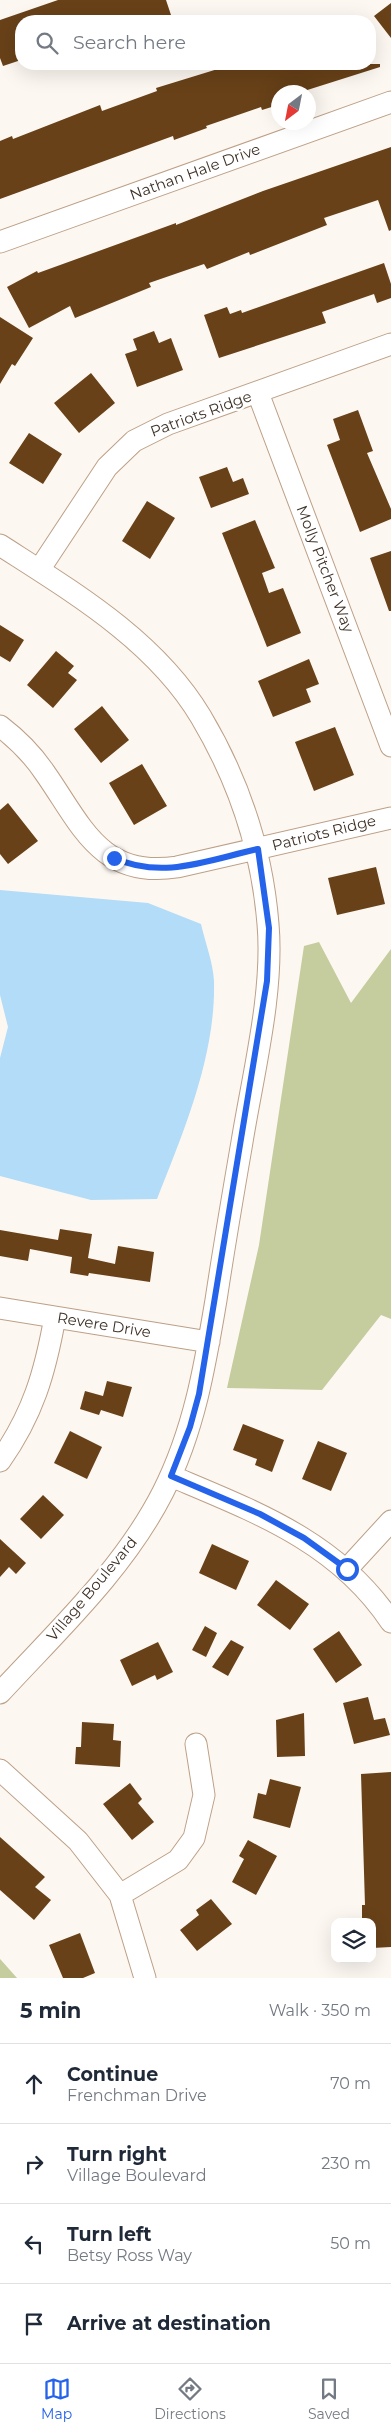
<!DOCTYPE html>
<html lang="en">
<head>
<meta charset="utf-8">
<style>
  body { margin:0; font-family:Montserrat,sans-serif; background:#f6f6f7; color:#1f2937 }
  .controls { position:absolute; right:15px; bottom:15px; display:grid; overflow:hidden; border-radius:10px; box-shadow:0 5px 20px #0002 }
  .controls button { width:45px; height:45px; display:grid; place-items:center; padding:0; border:0; border-bottom:1px solid #e0e1e3; background:#fff; color:#1f2937; font:25px sans-serif }
  .compass { position:absolute; left:271px; top:85px; width:45px; height:45px; border-radius:50%; background:#fff; box-shadow:0 5px 20px #0002; rotate:212deg }
  .stop { position:absolute; width:15px; height:15px; margin:-11px; border:4px solid #2563eb; border-radius:50%; background:#fff }
  .stop.end { background:#2563eb; border-color:#fff; box-shadow:0 1px 5px #0008 }
  .list { margin:0; padding:0; list-style:none }
  h2 { display:flex; justify-content:space-between; align-items:center; height:65px; margin:0; padding:0 20px; font-size:21px }
  h2 small { font-size:16px; font-weight:400; color:#747a83 }
  .list li { display:grid; grid-template-columns:32px 1fr auto; gap:15px; align-items:center; box-sizing:border-box; height:80px; padding:0 20px; border-top:1px solid #e0e1e3 }
  .list b { display:block; font-size:19px; white-space:nowrap }
  .list p { margin:0; font-size:16px; white-space:nowrap; color:#747a83 }
  .list em { font-size:16px; font-style:normal; color:#747a83 }
  .icon { flex:none; width:28px; height:28px; fill:none; stroke:currentColor; stroke-width:2; stroke-linecap:round; stroke-linejoin:round }
  .map { position:relative; flex:none; width:391px; height:1978px; overflow:hidden }
  .search { position:absolute; background:#fff; box-shadow:0 5px 20px #0002; left:15px; right:15px; top:15px; height:55px; display:flex; align-items:center; gap:12px; box-sizing:border-box; padding:0 18px; border-radius:20px; color:#747a83; font-size:19px }
  .sheet { height:385px; background:#fff }
  nav { display:flex; justify-content:space-around; align-items:center; box-sizing:border-box; height:70px; border-top:1px solid #e0e1e3; background:#fff; font-size:14px; color:#747a83 }
  nav a { display:grid; justify-items:center; gap:2px }
  nav .on { color:#2563eb }
  .map>svg:first-child { display:block }
  .green { fill:#c5cc9d }
  .water { fill:#b2dcf7 }
  .building { fill:#684118 }
  .lines { fill:none; stroke-linecap:round; stroke-linejoin:round }
  .minor-casing { stroke:#bca087; stroke-width:23 }
  .minor { stroke:#fff; stroke-width:21 }
  .route { stroke:#2563eb; stroke-width:6 }
  .labels { text-anchor:middle; stroke-width:5; stroke-linejoin:round; paint-order:stroke }
  .street-label { font-size:15px; fill:#3e3228; stroke:#fff }
</style>
</head>
<body>
<div class="map">
<svg width="391" height="1978" viewBox="0 0 391 1978">
  <rect width="100%" height="100%" fill="#fdf7f1"/>
  <path class="green" d="M 319,942 L 351,1003 L 391,949 L 391,1319 L 381,1315 L 322,1390 L 227,1388 L 259,1245 L 304,946 Z
    M 0,1959 L 1,1960 L 17,1978 L 0,1978 Z"/>
  <path class="water" d="M 0,890 L 148,903 L 201,924 C 205,942 213,962 214,981 C 216,1055 184,1131 157,1199 L 91,1200 L 0,1176 L 0,1058 L 8,1027 L 0,995 Z"/>
  <path class="building" d="M 58,0 L 166,0 L 173,21 L 21,21 L 21,60 L 3,66 L 0,58 L 0,20 Z
    M 391,3 L 391,38 L 374,16 Z
    M 234,64 L 380,64 L 380,67 L 301,92 L 278,92 L 278,105 L 262,110 L 261,107 L 206,126 L 207,128 L 174,140 L 173,136 L 0,199 L 0,141 L 12,136 L 13,139 L 100,105 L 102,111 L 157,91 L 156,88 Z
    M 391,147 L 391,230 L 389,231 L 378,200 L 324,218 L 327,225 L 250,255 L 249,252 L 207,269 L 204,264 L 149,283 L 151,287 L 75,318 L 70,306 L 29,328 L 7,287 L 37,271 L 38,273 L 143,235 L 176,223 L 176,225 L 263,191 Z
    M 384,263 L 391,284 L 391,298 L 377,303 L 374,294 L 322,312 L 326,323 L 219,358 L 204,315 L 227,307 L 230,314 L 241,310 L 242,313 Z
    M 0,317 L 33,338 L 15,366 L 12,364 L 0,384 Z
    M 154,331 L 159,343 L 171,338 L 183,370 L 137,387 L 125,354 L 137,350 L 133,339 Z
    M 91,373 L 115,403 L 79,433 L 54,403 Z
    M 358,410 L 373,451 L 367,453 L 391,509 L 391,519 L 360,532 L 327,445 L 340,440 L 333,419 Z
    M 29,433 L 62,454 L 43,484 L 9,463 Z
    M 227,467 L 233,482 L 243,478 L 249,494 L 211,508 L 199,477 Z
    M 147,501 L 175,518 L 150,559 L 122,541 Z
    M 255,520 L 275,568 L 262,573 L 269,593 L 283,588 L 301,633 L 267,647 L 222,533 Z
    M 391,551 L 391,611 L 389,611 L 370,558 Z
    M 0,625 L 24,640 L 10,662 L 0,656 Z
    M 56,651 L 74,666 L 68,673 L 77,680 L 53,708 L 27,685 Z
    M 309,659 L 319,684 L 306,689 L 311,702 L 273,717 L 258,681 Z
    M 102,706 L 129,740 L 101,763 L 74,729 Z
    M 335,727 L 354,775 L 314,791 L 295,742 Z
    M 142,764 L 167,806 L 134,825 L 109,783 Z
    M 8,803 L 38,841 L 8,864 L 0,854 L 0,810 Z
    M 376,867 L 385,904 L 337,915 L 328,878 Z
    M 60,1229 L 92,1234 L 88,1258 L 115,1264 L 118,1246 L 154,1252 L 150,1282 L 89,1273 L 88,1276 L 70,1273 L 72,1257 L 30,1249 L 28,1261 L 0,1256 L 0,1230 L 58,1240 Z
    M 107,1381 L 132,1387 L 123,1417 L 101,1410 L 99,1415 L 80,1409 L 85,1391 L 103,1396 Z
    M 243,1424 L 284,1440 L 272,1472 L 255,1465 L 257,1459 L 233,1450 Z
    M 70,1431 L 102,1447 L 87,1479 L 54,1463 Z
    M 318,1441 L 347,1453 L 331,1491 L 302,1479 Z
    M 43,1495 L 64,1515 L 41,1539 L 20,1519 Z
    M 0,1539 L 26,1563 L 16,1574 L 9,1567 L 0,1577 Z
    M 212,1544 L 249,1561 L 236,1590 L 199,1573 Z
    M 276,1580 L 309,1604 L 290,1630 L 257,1605 Z
    M 205,1626 L 217,1633 L 206,1657 L 192,1650 Z
    M 339,1631 L 362,1665 L 336,1683 L 313,1649 Z
    M 231,1640 L 244,1647 L 228,1676 L 212,1667 Z
    M 158,1642 L 173,1672 L 157,1680 L 155,1675 L 132,1686 L 120,1660 Z
    M 368,1697 L 374,1720 L 385,1718 L 390,1735 L 354,1744 L 343,1703 Z
    M 304,1713 L 305,1756 L 277,1757 L 276,1720 Z
    M 82,1722 L 114,1724 L 113,1740 L 121,1741 L 120,1767 L 75,1764 L 76,1747 L 81,1747 Z
    M 391,1772 L 391,1947 L 372,1948 L 372,1922 L 362,1922 L 362,1905 L 365,1905 L 361,1774 Z
    M 270,1779 L 301,1787 L 290,1828 L 253,1818 L 258,1793 L 266,1795 Z
    M 130,1783 L 142,1799 L 138,1803 L 154,1822 L 132,1840 L 103,1804 Z
    M 0,1837 L 45,1877 L 35,1887 L 51,1900 L 34,1920 L 0,1890 Z
    M 248,1840 L 277,1856 L 256,1895 L 232,1882 L 244,1859 L 239,1856 Z
    M 211,1899 L 232,1924 L 197,1951 L 180,1930 L 199,1915 L 196,1910 Z
    M 80,1933 L 95,1973 L 83,1978 L 63,1978 L 49,1945 Z"/>
  <g class="lines">
    <g class="minor-casing">
      <path id="minor" d="M 0,242 L 391,102
        M 258,393 L 391,746
        M 0,545 C 73,592 155,640 201,717 C 239,781 262,849 268,924 C 274,992 253,1074 242,1142 C 233,1194 224,1247 216,1300 C 205,1366 194,1431 163,1492 C 124,1569 58,1630 0,1693
        M 39,570 L 107,467 L 134,441 L 168,424 L 391,344
        M 0,726 C 17,739 33,755 45,773 C 81,824 100,879 177,867 L 391,818
        M 0,1308 L 209,1342
        M 0,1461 C 33,1414 45,1373 55,1317
        M 171,1476 C 256,1512 338,1542 391,1622
        M 347,1569 L 391,1521
        M 0,1770 L 78,1841 L 120,1895 L 145,1978
        M 120,1895 L 178,1860 L 194,1838 L 204,1795 L 196,1744"/>
    </g>
    <use href="#minor" class="minor"/>
  </g>
  <g class="lines">
    <path class="route" d="M 114,858 C 163,880 208,860 258,849 L 269,928 L 267,981 L 199,1394 L 190,1427 L 171,1476 L 260,1514 L 304,1538 L 347,1569"/>
  </g>
  <g class="labels">
    <g class="street-label">
      <text transform="translate(195 172) rotate(-20)" y="5">Nathan Hale Drive</text>
      <text transform="translate(201 414) rotate(-20)" y="5">Patriots Ridge</text>
      <text transform="translate(325 569) rotate(69)" y="5">Molly Pitcher Way</text>
      <text transform="translate(324 833) rotate(-14)" y="5">Patriots Ridge</text>
      <text transform="translate(104 1325) rotate(9)" y="5">Revere Drive</text>
      <text transform="translate(92 1589) rotate(-50)" y="5">Village Boulevard</text>
    </g>
  </g>
</svg>
<div class="controls">
<button><svg class="icon" aria-label="layers" viewBox="0 0 24 24"><path d="M12 4l9 5-9 5-9-5zM3 14l9 5 9-5"/></svg></button>
</div>
<svg class="compass" viewBox="-18 -18 36 36"><path d="M0-13l5 13h-10z" fill="#e53935"/><path d="M0 13l5-13h-10z" fill="#747a83"/></svg>
<div class="stop" style="left:347px;top:1569px"></div>
<div class="stop end" style="left:114px;top:858px"></div>
<div class="search"><svg class="icon" aria-label="search" viewBox="0 0 24 24"><circle cx="10" cy="10" r="6"/><path d="M15 15l6 6"/></svg>Search here</div>
</div>
<section class="sheet">
<h2>5 min<small>Walk · 350 m</small></h2>
<ul class="list">
<li><svg class="icon" aria-label="ahead" viewBox="0 0 24 24"><path d="M12 20V5M6 11l6-6 6 6"/></svg><div><b>Continue</b><p>Frenchman Drive</p></div><em>70 m</em></li>
<li><svg class="icon" aria-label="right" viewBox="0 0 24 24"><path d="M7 20v-9h11M14 6l5 5-5 5"/></svg><div><b>Turn right</b><p>Village Boulevard</p></div><em>230 m</em></li>
<li><svg class="icon" aria-label="left" viewBox="0 0 24 24"><path d="M17 20v-9H6M10 6l-5 5 5 5"/></svg><div><b>Turn left</b><p>Betsy Ross Way</p></div><em>50 m</em></li>
<li><svg class="icon" aria-label="arrive" viewBox="0 0 24 24"><path d="M6 21V4h12l-3 4 3 4H6"/></svg><div><b>Arrive at destination</b></div></li>
</ul>
</section>
<nav>
<a class="on"><svg class="icon" aria-label="map" viewBox="0 0 24 24"><path d="M3 6l6-2 6 2 6-2v14l-6 2-6-2-6 2zM9 4v14M15 6v14"/></svg>Map</a>
<a><svg class="icon" aria-label="directions" viewBox="0 0 24 24"><path d="M12 3l9 9-9 9-9-9zM9 14v-3h6M13 9l2 2-2 2"/></svg>Directions</a>
<a><svg class="icon" aria-label="saved" viewBox="0 0 24 24"><path d="M7 4h10v16l-5-4-5 4z"/></svg>Saved</a>
</nav>
</body>
</html>
